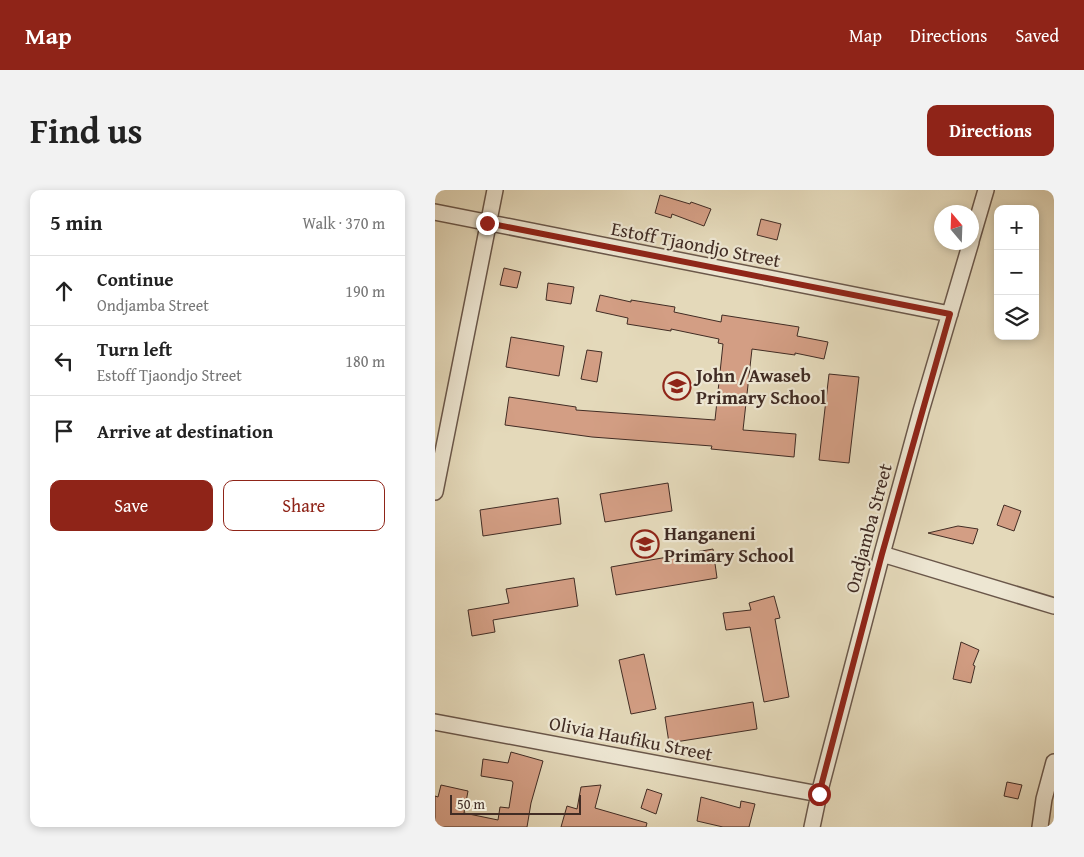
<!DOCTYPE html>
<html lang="en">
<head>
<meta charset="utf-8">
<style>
  body { margin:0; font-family:"Gentium Book Plus",serif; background:#f2f2f2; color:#222 }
  .controls { position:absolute; right:15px; top:15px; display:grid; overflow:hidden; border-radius:10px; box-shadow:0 2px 8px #0003 }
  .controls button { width:45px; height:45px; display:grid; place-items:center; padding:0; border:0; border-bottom:1px solid #e0e0e0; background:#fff; color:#222; font:25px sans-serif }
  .compass { position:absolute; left:499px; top:15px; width:45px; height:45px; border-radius:50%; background:#fff; box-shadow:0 2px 8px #0003; rotate:341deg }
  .scale { position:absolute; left:15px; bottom:12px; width:131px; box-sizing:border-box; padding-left:5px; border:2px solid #412c24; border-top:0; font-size:14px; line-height:18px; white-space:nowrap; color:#412c24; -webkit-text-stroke:4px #ede6d2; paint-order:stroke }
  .stop { position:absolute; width:15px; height:15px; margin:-11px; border:4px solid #8f2418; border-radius:50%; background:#fff }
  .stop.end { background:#8f2418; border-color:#fff; box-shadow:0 1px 5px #0008 }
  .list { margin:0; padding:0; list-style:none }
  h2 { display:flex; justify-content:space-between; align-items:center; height:65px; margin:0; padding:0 20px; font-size:21px }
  h2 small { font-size:16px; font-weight:400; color:#767676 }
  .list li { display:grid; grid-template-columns:32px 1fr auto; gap:15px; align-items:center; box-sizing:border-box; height:70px; padding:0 20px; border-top:1px solid #e0e0e0 }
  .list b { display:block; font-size:19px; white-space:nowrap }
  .list p { margin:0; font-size:16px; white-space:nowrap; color:#767676 }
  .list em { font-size:16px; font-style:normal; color:#767676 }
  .actions { display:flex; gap:10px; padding:15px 20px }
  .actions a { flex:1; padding:11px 0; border:1px solid #8f2418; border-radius:10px; text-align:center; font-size:18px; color:#8f2418 }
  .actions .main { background:#8f2418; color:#fff }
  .icon { flex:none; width:28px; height:28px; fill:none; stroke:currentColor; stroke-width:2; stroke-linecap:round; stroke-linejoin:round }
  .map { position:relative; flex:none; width:619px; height:637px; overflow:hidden; border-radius:10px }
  header { display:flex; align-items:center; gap:30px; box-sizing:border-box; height:70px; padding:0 25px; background:#8f2418; color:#fff }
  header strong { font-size:24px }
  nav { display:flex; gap:28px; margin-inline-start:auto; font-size:18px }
  .intro { display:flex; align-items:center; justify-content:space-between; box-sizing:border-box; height:120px; padding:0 30px }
  h1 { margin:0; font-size:35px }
  .button { padding:12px 22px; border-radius:10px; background:#8f2418; color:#fff; font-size:18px; font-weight:700 }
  main { display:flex; gap:30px; padding:0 30px }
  aside { flex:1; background:#fff; border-radius:10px; box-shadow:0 2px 8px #0003 }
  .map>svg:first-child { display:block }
  .building { fill:#d39e84; stroke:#412c24 }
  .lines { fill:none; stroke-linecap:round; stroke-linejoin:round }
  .street-casing { stroke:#6a574a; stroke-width:18 }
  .street { stroke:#ede6d2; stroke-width:15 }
  .route { stroke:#8f2418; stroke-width:6 }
  .labels { text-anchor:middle; stroke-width:4.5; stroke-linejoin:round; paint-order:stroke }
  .street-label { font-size:19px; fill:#412c24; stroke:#ede6d2 }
  .poi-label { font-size:19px; font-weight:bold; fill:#412c24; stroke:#ede6d2; text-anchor:start }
</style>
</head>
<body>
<header>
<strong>Map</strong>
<nav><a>Map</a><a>Directions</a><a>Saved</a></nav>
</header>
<div class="intro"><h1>Find us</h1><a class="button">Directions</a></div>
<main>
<aside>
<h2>5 min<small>Walk · 370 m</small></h2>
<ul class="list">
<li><svg class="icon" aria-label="ahead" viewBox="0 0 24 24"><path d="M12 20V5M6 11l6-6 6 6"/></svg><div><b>Continue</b><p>Ondjamba Street</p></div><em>190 m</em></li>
<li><svg class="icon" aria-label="left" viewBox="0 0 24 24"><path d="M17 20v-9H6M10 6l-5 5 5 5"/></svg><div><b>Turn left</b><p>Estoff Tjaondjo Street</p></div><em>180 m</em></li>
<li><svg class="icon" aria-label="arrive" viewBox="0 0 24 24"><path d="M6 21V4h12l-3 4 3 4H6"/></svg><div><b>Arrive at destination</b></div></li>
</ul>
<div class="actions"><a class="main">Save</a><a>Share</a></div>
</aside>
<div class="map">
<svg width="619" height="637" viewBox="0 0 619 637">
  <rect width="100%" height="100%" fill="#e4d9ba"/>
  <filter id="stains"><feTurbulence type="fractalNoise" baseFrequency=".004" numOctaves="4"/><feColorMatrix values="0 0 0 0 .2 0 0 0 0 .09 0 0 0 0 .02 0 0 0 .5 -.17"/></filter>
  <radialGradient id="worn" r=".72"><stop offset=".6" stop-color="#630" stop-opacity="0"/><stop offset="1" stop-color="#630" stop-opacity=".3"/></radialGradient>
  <path class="building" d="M 225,5 L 255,14 L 256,12 L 276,19 L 269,36 L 237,24 L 236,28 L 220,23 Z
    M 326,29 L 346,34 L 342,50 L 322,45 Z
    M 69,78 L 86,82 L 82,98 L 65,95 Z
    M 113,93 L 139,97 L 136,114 L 111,110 Z
    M 165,105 L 196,112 L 196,110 L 240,117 L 239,122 L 286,132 L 287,125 L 364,137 L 362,146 L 393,152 L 389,169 L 360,163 L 360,165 L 317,159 L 308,240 L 361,244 L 359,267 L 276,259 L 277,256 L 157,247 L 70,235 L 74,207 L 141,217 L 141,220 L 280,230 L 288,154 L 283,153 L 284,149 L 236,139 L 236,141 L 192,134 L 193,128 L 161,121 Z
    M 76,147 L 129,156 L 124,186 L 71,177 Z
    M 152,160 L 167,162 L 162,192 L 146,189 Z
    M 394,184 L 424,187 L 414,273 L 384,270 Z
    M 233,293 L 237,321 L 170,332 L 165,304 Z
    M 123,308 L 126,334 L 48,346 L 45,320 Z
    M 569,315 L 586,321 L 579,341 L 562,335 Z
    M 523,336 L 543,339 L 538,354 L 493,343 Z
    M 278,359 L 282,388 L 181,405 L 176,377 Z
    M 139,388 L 143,416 L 58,430 L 60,442 L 37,446 L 33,420 L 74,413 L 71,399 Z
    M 339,406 L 345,428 L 340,429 L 354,507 L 329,512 L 315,437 L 291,440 L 288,423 L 316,420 L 314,413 Z
    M 526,452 L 544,460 L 538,475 L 540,476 L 536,493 L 518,489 Z
    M 209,464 L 221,519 L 196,524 L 184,470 Z
    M 318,512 L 322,539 L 234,553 L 230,527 Z
    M 76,562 L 108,571 L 96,613 L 92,637 L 0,637 L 0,606 L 3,607 L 6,595 L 33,601 L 29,623 L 63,630 L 65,617 L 74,618 L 78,593 L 77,591 L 46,586 L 48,569 L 73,573 Z
    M 572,592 L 587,595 L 583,609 L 569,606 Z
    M 166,595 L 160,618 L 212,633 L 211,637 L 126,637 L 132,616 L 142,619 L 146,597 Z
    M 212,599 L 227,604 L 221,624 L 206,618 Z
    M 266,607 L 305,618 L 306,611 L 320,614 L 314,637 L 288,637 L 262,631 Z"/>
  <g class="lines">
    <g class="street-casing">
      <path id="street" d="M 0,22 L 515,124
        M 536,51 L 551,0
        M 0,302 L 60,0
        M 447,364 L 619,416
        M 0,532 L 384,604
        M 377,637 L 384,604 L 447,364 L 486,221 L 536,52
        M 605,637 L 609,609 L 619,572"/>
    </g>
    <use href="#street" class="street"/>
  </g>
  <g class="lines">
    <path class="route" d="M 52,33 L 515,124 L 447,364 L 384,604"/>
  </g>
  <defs>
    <g id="school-ring" transform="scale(1.4375)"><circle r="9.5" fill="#ede6d2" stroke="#8f2418" stroke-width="1.5"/><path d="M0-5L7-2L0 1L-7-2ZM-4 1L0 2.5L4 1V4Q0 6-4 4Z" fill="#8f2418"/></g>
  </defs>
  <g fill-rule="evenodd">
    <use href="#school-ring" x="242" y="196"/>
    <use href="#school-ring" x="210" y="354"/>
  </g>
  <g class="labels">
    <g class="street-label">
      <text transform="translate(261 54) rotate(11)" y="7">Estoff Tjaondjo Street</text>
      <text transform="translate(433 338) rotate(-75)" y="7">Ondjamba Street</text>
      <text transform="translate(196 548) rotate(11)" y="7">Olivia Haufiku Street</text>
    </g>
    <g class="poi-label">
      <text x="261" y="192">John /Awaseb<tspan x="261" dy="22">Primary School</tspan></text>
      <text x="229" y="350">Hanganeni<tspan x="229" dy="22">Primary School</tspan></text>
    </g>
  </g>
  <rect width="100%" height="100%" filter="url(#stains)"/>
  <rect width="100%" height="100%" fill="url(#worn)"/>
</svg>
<div class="controls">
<button>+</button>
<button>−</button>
<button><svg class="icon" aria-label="layers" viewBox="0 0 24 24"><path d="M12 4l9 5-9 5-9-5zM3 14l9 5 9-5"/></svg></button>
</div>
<svg class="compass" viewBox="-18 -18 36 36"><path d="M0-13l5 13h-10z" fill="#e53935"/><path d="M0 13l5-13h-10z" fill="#767676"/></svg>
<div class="scale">50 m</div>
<div class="stop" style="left:384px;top:604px"></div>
<div class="stop end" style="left:52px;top:33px"></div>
</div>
</main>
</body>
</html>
